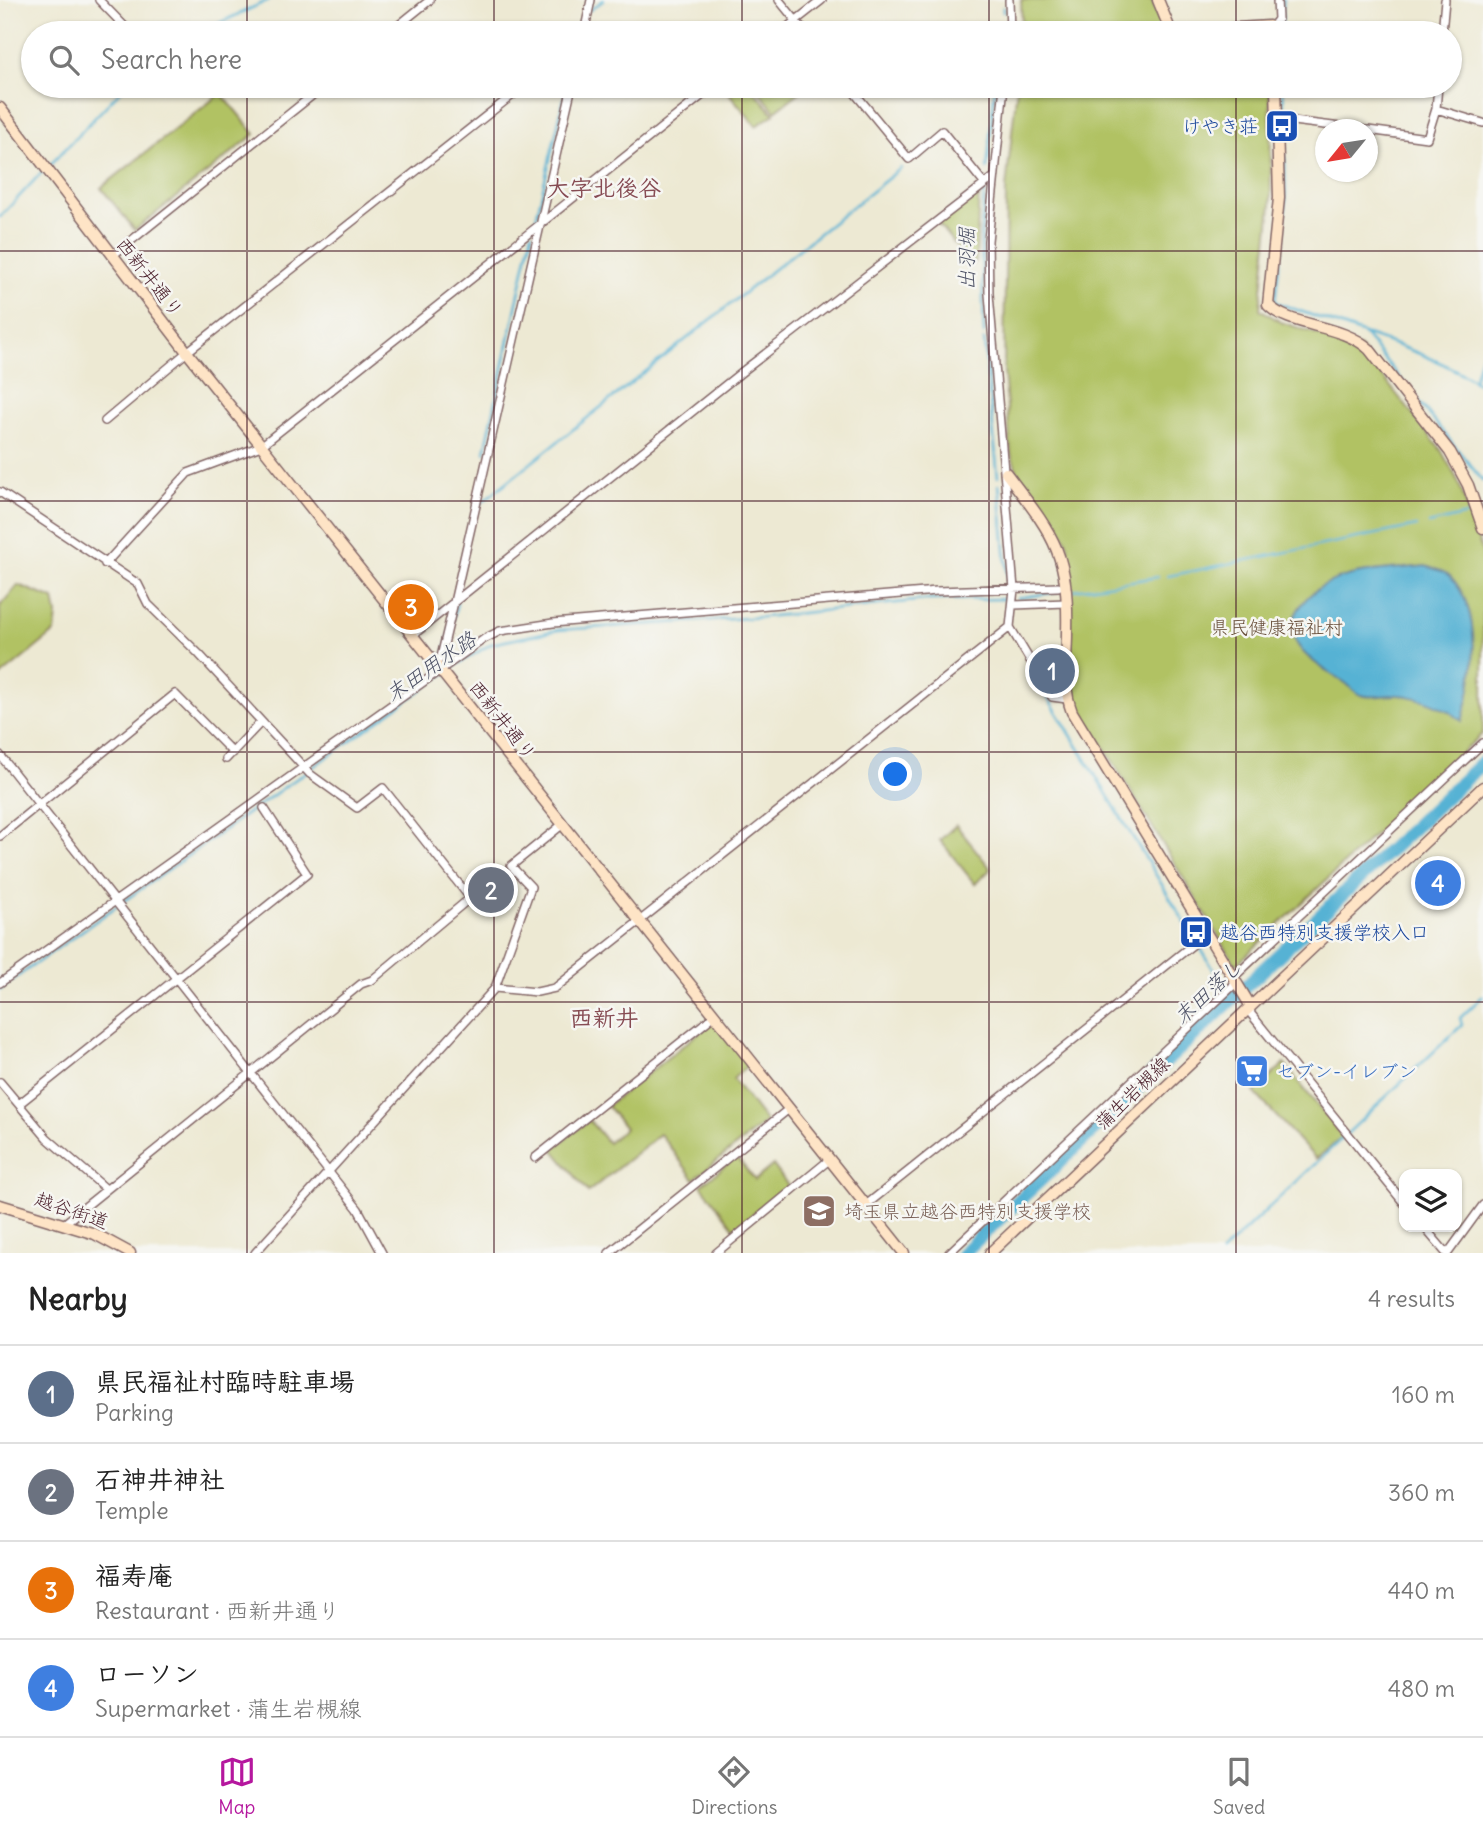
<!DOCTYPE html>
<html lang="en">
<head>
<meta charset="utf-8">
<style>
  body { margin:0; font-family:Delius,"Klee One",sans-serif; background:#f2f2f2; color:#222 }
  .controls { position:absolute; right:21px; bottom:21px; display:grid; overflow:hidden; border-radius:14px; box-shadow:0 2px 5px #0004 }
  .controls button { width:63px; height:63px; display:grid; place-items:center; padding:0; border:0; border-bottom:2px solid #e0e0e0; background:#fff; color:#222; font:35px sans-serif }
  .compass { position:absolute; left:1315px; top:119px; width:63px; height:63px; border-radius:50%; background:#fff; box-shadow:0 2px 5px #0004; rotate:240deg }
  .you { position:absolute; left:896px; top:775px; width:24px; height:24px; margin:-18px; border:5px solid #fff; border-radius:50%; background:#1a73e8; box-shadow:0 0 0 10px #1a73e833 }
  .badge { display:grid; place-items:center; width:46px; height:46px; border-radius:50%; background:#b5179e; color:#fff; font-size:23px; font-weight:700 }
  .pin { position:absolute; translate:-50% -50%; border:4px solid #fff; box-shadow:0 2px 7px #0006 }
  .list { margin:0; padding:0; list-style:none }
  h2 { display:flex; justify-content:space-between; align-items:center; height:91px; margin:0; padding:0 28px; font-size:30px }
  h2 small { font-size:23px; font-weight:400; color:#767676 }
  .list li { display:grid; grid-template-columns:46px 1fr auto; gap:21px; align-items:center; box-sizing:border-box; height:98px; padding:0 28px; border-top:2px solid #e0e0e0 }
  .list b { display:block; font-size:26px; white-space:nowrap }
  .list p { margin:0; font-size:23px; white-space:nowrap; color:#767676 }
  .list em { font-size:23px; font-style:normal; color:#767676 }
  .icon { flex:none; width:38px; height:38px; fill:none; stroke:currentColor; stroke-width:2; stroke-linecap:round; stroke-linejoin:round }
  .map { position:relative; flex:none; width:1483px; height:1253px; overflow:hidden }
  .search { position:absolute; background:#fff; box-shadow:0 2px 5px #0004; left:21px; right:21px; top:21px; height:77px; display:flex; align-items:center; gap:18px; box-sizing:border-box; padding:0 24px; border-radius:38px; color:#767676; font-size:26px }
  .sheet { height:483px; background:#fff }
  nav { display:flex; justify-content:space-around; align-items:center; box-sizing:border-box; height:98px; border-top:2px solid #e0e0e0; background:#fff; font-size:19px; color:#767676 }
  nav a { display:grid; justify-items:center; gap:4px }
  nav .on { color:#b5179e }
  .map>svg:first-child { display:block }
  .green { fill:#b1c264; stroke:#7e7048; stroke-width:2 }
  .water { fill:#56b2d4; stroke:#506880; stroke-width:2 }
  .lines { fill:none; stroke-linecap:round; stroke-linejoin:round }
  .stream { stroke:#56b2d4; stroke-width:2.5 }
  .river { stroke:#56b2d4; stroke-width:14 }
  .street-casing { stroke:#836666; stroke-width:10 }
  .secondary-casing { stroke:#836666; stroke-width:13 }
  .street { stroke:#fff; stroke-width:7 }
  .secondary { stroke:#fee4c6; stroke-width:10 }
  .grid { fill:none; stroke:#4a1f2b; stroke-width:2; stroke-opacity:0.55 }
  .labels { text-anchor:middle; stroke-width:5; stroke-linejoin:round; paint-order:stroke }
  .transit-label { font-size:19px; fill:#164399; stroke:#f6f6f2; text-anchor:end }
  .street-label { font-size:19px; fill:#4a1f2b; stroke:#f6f6f2 }
  .park-label { font-size:19px; fill:#69503c; stroke:#f6f6f2 }
  .shop-label { font-size:19px; fill:#366cbe; stroke:#f6f6f2; text-anchor:start }
  .education-label { font-size:19px; fill:#785e54; stroke:#f6f6f2; text-anchor:start }
  .water-label { font-size:21px; font-style:italic; fill:#4e5266; stroke:#f6f6f2 }
  .quarter-label { font-size:23px; font-weight:bold; fill:#874c54; stroke:#f6f6f2 }
</style>
</head>
<body>
<div class="map">
<svg width="1483" height="1253" viewBox="0 0 1483 1253">
  <rect width="100%" height="100%" fill="#f6f6f2"/>
  <filter id="ink" filterUnits="userSpaceOnUse"><feTurbulence type="fractalNoise" baseFrequency=".0143" numOctaves="2"/><feDisplacementMap in="SourceGraphic" scale="14" xChannelSelector="R" yChannelSelector="G"/><feConvolveMatrix kernelMatrix="1 2 1 2 8 2 1 2 1" color-interpolation-filters="sRGB"/></filter>
  <filter id="wash" filterUnits="userSpaceOnUse"><feTurbulence type="fractalNoise" baseFrequency=".00686" numOctaves="4" result="noise"/><feDisplacementMap in="SourceGraphic" scale="28" xChannelSelector="R" yChannelSelector="G"/><feGaussianBlur stdDeviation="1.57" result="paint"/><feColorMatrix in="noise" values="0 0 0 0 0 0 0 0 0 0 0 0 0 0 0 0 0 1.4 0 .05"/><feComposite in="paint" operator="in"/></filter>
  <g filter="url(#wash)">
    <rect width="100%" height="100%" fill="#ede9d3"/>
    <path class="green" d="M 1021,0 L 1152,0 L 1164,33 L 1022,33 Z
      M 723,86 L 750,86 L 774,114 L 756,126 Z
      M 755,86 L 808,86 L 775,111 Z
      M 1017,86 L 1270,86 L 1271,205 L 1260,309 L 1281,322 L 1360,348 L 1441,450 L 1458,481 L 1483,554 L 1483,733 L 1236,965 L 1076,701 L 1070,676 L 1068,545 L 1058,522 L 1024,489 L 1011,454 L 1004,372 L 1006,188 Z
      M 221,93 L 255,134 L 135,230 L 101,188 Z
      M 979,189 L 976,261 L 971,265 L 937,222 Z
      M 18,585 L 54,599 L 57,614 L 55,632 L 0,677 L 0,606 Z
      M 956,825 L 991,869 L 975,884 L 940,840 Z
      M 714,1021 L 749,1064 L 733,1079 L 766,1122 L 694,1179 L 660,1134 L 588,1192 L 553,1149 L 589,1120 L 608,1143 L 625,1128 L 607,1106 Z
      M 1284,1064 L 1343,1137 L 1316,1159 L 1254,1092 Z
      M 736,1157 L 755,1180 L 773,1165 L 789,1187 L 734,1228 L 701,1185 Z"/>
    <path class="water" d="M 1425,566 C 1433,569 1444,570 1450,576 C 1483,611 1476,677 1462,721 C 1446,707 1419,696 1398,695 C 1387,694 1371,699 1361,695 C 1355,693 1349,685 1344,682 C 1320,667 1277,644 1298,610 C 1322,568 1383,571 1425,566 Z"/>
    <g class="lines">
      <path class="stream" d="M 590,10 L 604,0
        M 1003,12 L 1003,7
        M 198,33 L 269,0
        M 578,33 L 585,14
        M 1000,33 L 1001,25
        M 1281,33 L 1283,0
        M 1283,86 L 1286,202 L 1275,302 L 1364,334 L 1483,481
        M 48,167 L 125,86
        M 987,169 L 995,86
        M 0,217 L 43,171
        M 534,227 L 567,86
        M 984,333 L 981,234 L 985,186
        M 1367,335 C 1409,349 1446,362 1483,386
        M 984,340 L 998,477
        M 1474,380 L 1483,349
        M 485,452 L 532,233
        M 999,484 L 1008,583
        M 477,506 L 901,168
        M 1429,524 L 1471,514
        M 1168,576 L 1417,526
        M 1074,590 L 1158,577
        M 1018,598 L 1057,592
        M 441,668 L 457,603
        M 1038,681 L 1232,1000
        M 0,989 L 458,664 L 491,644 L 558,630 L 764,617 L 925,600 L 1006,599
        M 1221,1253 L 1462,1025 L 1460,1018 L 1483,996"/>
      <path class="river" d="M 963,1253 L 1483,762"/>
    </g>
  </g>
  <g filter="url(#ink)">
    <g class="lines">
      <g class="street-casing">
        <path id="street" d="M 99,0 L 131,33
          M 779,0 L 806,33
          M 1009,0 L 1010,33
          M 1272,27 L 1278,19 L 1277,0
          M 389,33 L 430,0
          M 584,33 L 591,0
          M 780,33 L 822,0
          M 1442,33 L 1445,0
          M 849,86 L 909,159 L 942,131 L 983,182
          M 1004,86 L 988,241 L 989,294 L 1014,589 L 1010,627 L 1052,697 L 1067,699
          M 1436,109 L 1483,123
          M 1277,119 L 1365,130
          M 1368,130 L 1427,138 L 1436,109 L 1438,86
          M 112,256 L 324,86
          M 105,421 L 187,352 L 524,86
          M 0,492 L 138,584 L 148,604 L 199,654 L 310,774 L 357,808 L 383,788 L 470,898 L 372,980 L 361,984 L 65,1223
          M 105,564 L 188,473 L 261,446 L 714,86
          M 1014,605 L 1066,603
          M 413,635 L 743,371 L 994,177
          M 436,664 L 441,657 L 454,602 L 572,86
          M 0,755 L 358,1209 L 382,1253
          M 226,759 L 261,722
          M 0,836 L 175,694 L 233,753
          M 1233,978 L 1483,743
          M 0,983 L 484,639 L 500,631 L 553,623 L 937,591 L 1058,587
          M 495,988 L 537,992 L 555,988 L 1010,627
          M 1250,1006 L 1251,1014 L 1404,1203
          M 0,1082 L 47,1138 L 106,1189
          M 19,1104 L 307,874 L 264,808
          M 535,1158 L 715,1015
          M 866,1205 L 1206,934
          M 1424,1227 L 1446,1253
          M 255,1253 L 495,988 L 531,887 L 511,866 L 563,824
          M 609,1253 L 790,1108
          M 716,1253 L 829,1160
          M 949,1253 L 1236,983
          M 1448,1253 L 1483,1205"/>
      </g>
      <g class="secondary-casing">
        <path id="secondary" d="M 1158,0 L 1171,32 L 1269,26 L 1274,33
          M 1276,86 L 1279,198 L 1268,305 C 1289,327 1342,324 1369,349 L 1450,452 L 1468,485 L 1483,528
          M 0,108 L 187,352 L 904,1253
          M 1006,473 C 1053,535 1069,551 1067,633 C 1067,660 1062,686 1072,712 L 1250,1005
          M 0,1205 L 95,1234 L 130,1253
          M 990,1253 L 1483,787"/>
      </g>
      <use href="#street" class="street"/>
      <use href="#secondary" class="secondary"/>
    </g>
  </g>
  <path class="grid" d="M 247,0 L 247,33M 494,0 L 494,33M 742,0 L 742,33M 989,0 L 989,33M 1236,0 L 1236,33M 247,86 L 247,1253M 494,86 L 494,1253M 742,86 L 742,1253M 989,86 L 989,1253M 1236,86 L 1236,1253M 0,251 L 1483,251M 0,501 L 1483,501M 0,752 L 1483,752M 0,1002 L 1483,1002"/>
  <defs>
    <g id="bus-square" transform="scale(1.75)"><rect x="-9" y="-9" width="18" height="18" rx="4" fill="#1a4fb4" stroke="#f6f6f2"/><path d="M-5-6H5V4H4V6H2V4H-2V6H-4V4H-5ZM-3.5-4V0h7V-4ZM-3.5 1.2v1.5H-2V1.2ZM2 1.2v1.5H3.5V1.2Z" fill="#fff"/></g>
    <g id="supermarket-square" transform="scale(1.75)"><rect x="-9" y="-9" width="18" height="18" rx="4" fill="#3f7fe0" stroke="#f6f6f2"/><path d="M-6-5.5h2.5l.6 2H6L4.5 2H-2.5L-4.4-4H-6ZM-1.5 3.2a1.3 1.3 0 1 0 .1 0ZM3 3.2a1.3 1.3 0 1 0 .1 0Z" fill="#fff"/></g>
    <g id="school-square" transform="scale(1.75)"><rect x="-9" y="-9" width="18" height="18" rx="4" fill="#8d6e63" stroke="#f6f6f2"/><path d="M0-5L7-2L0 1L-7-2ZM-4 1L0 2.5L4 1V4Q0 6-4 4Z" fill="#fff"/></g>
  </defs>
  <g fill-rule="evenodd">
    <use href="#bus-square" x="1282" y="126"/>
    <use href="#bus-square" x="1196" y="932"/>
    <use href="#supermarket-square" x="1252" y="1071"/>
    <use href="#school-square" x="819" y="1211"/>
  </g>
  <g class="labels">
    <g class="transit-label">
      <text x="1258" y="133">けやき荘</text>
      <text x="1220" y="939" text-anchor="start">越谷西特別支援学校入口</text>
    </g>
    <g class="street-label">
      <text transform="translate(150 277) rotate(52)" y="7">西新井通り</text>
      <text transform="translate(503 720) rotate(52)" y="7">西新井通り</text>
      <text transform="translate(1132 1093) rotate(-44)" y="7">蒲生岩槻線</text>
      <text transform="translate(72 1210) rotate(19)" y="7">越谷街道</text>
    </g>
    <g class="park-label">
      <text x="1277" y="634">県民健康福祉村</text>
    </g>
    <g class="shop-label">
      <text x="1276" y="1078">セブン-イレブン</text>
    </g>
    <g class="education-label">
      <text x="844" y="1218">埼玉県立越谷西特別支援学校</text>
    </g>
    <g class="water-label">
      <text transform="translate(967 259) rotate(-90)" y="7">出羽堀</text>
      <text transform="translate(431 667) rotate(-35)" y="7">末田用水路</text>
      <text transform="translate(1208 992) rotate(-43)" y="7">末田落し</text>
    </g>
    <g class="quarter-label">
      <text x="604" y="196">大字北後谷</text>
      <text x="604" y="1026">西新井</text>
    </g>
  </g>
</svg>
<div class="controls">
<button><svg class="icon" aria-label="layers" viewBox="0 0 24 24"><path d="M12 4l9 5-9 5-9-5zM3 14l9 5 9-5"/></svg></button>
</div>
<svg class="compass" viewBox="-18 -18 36 36"><path d="M0-13l5 13h-10z" fill="#e53935"/><path d="M0 13l5-13h-10z" fill="#767676"/></svg>
<div class="you"></div>
<div class="pin badge" style="left:1052px;top:671px;background:#5c6f8a">1</div>
<div class="pin badge" style="left:491px;top:890px;background:#6b7280">2</div>
<div class="pin badge" style="left:411px;top:607px;background:#e8710a">3</div>
<div class="pin badge" style="left:1438px;top:883px;background:#3f7fe0">4</div>
<div class="search"><svg class="icon" aria-label="search" viewBox="0 0 24 24"><circle cx="10" cy="10" r="6"/><path d="M15 15l6 6"/></svg>Search here</div>
</div>
<section class="sheet">
<h2>Nearby<small>4 results</small></h2>
<ul class="list">
<li><span class="badge" style="background:#5c6f8a">1</span><div><b>県民福祉村臨時駐車場</b><p>Parking</p></div><em>160 m</em></li>
<li><span class="badge" style="background:#6b7280">2</span><div><b>石神井神社</b><p>Temple</p></div><em>360 m</em></li>
<li><span class="badge" style="background:#e8710a">3</span><div><b>福寿庵</b><p>Restaurant · 西新井通り</p></div><em>440 m</em></li>
<li><span class="badge" style="background:#3f7fe0">4</span><div><b>ローソン</b><p>Supermarket · 蒲生岩槻線</p></div><em>480 m</em></li>
</ul>
</section>
<nav>
<a class="on"><svg class="icon" aria-label="map" viewBox="0 0 24 24"><path d="M3 6l6-2 6 2 6-2v14l-6 2-6-2-6 2zM9 4v14M15 6v14"/></svg>Map</a>
<a><svg class="icon" aria-label="directions" viewBox="0 0 24 24"><path d="M12 3l9 9-9 9-9-9zM9 14v-3h6M13 9l2 2-2 2"/></svg>Directions</a>
<a><svg class="icon" aria-label="saved" viewBox="0 0 24 24"><path d="M7 4h10v16l-5-4-5 4z"/></svg>Saved</a>
</nav>
</body>
</html>
